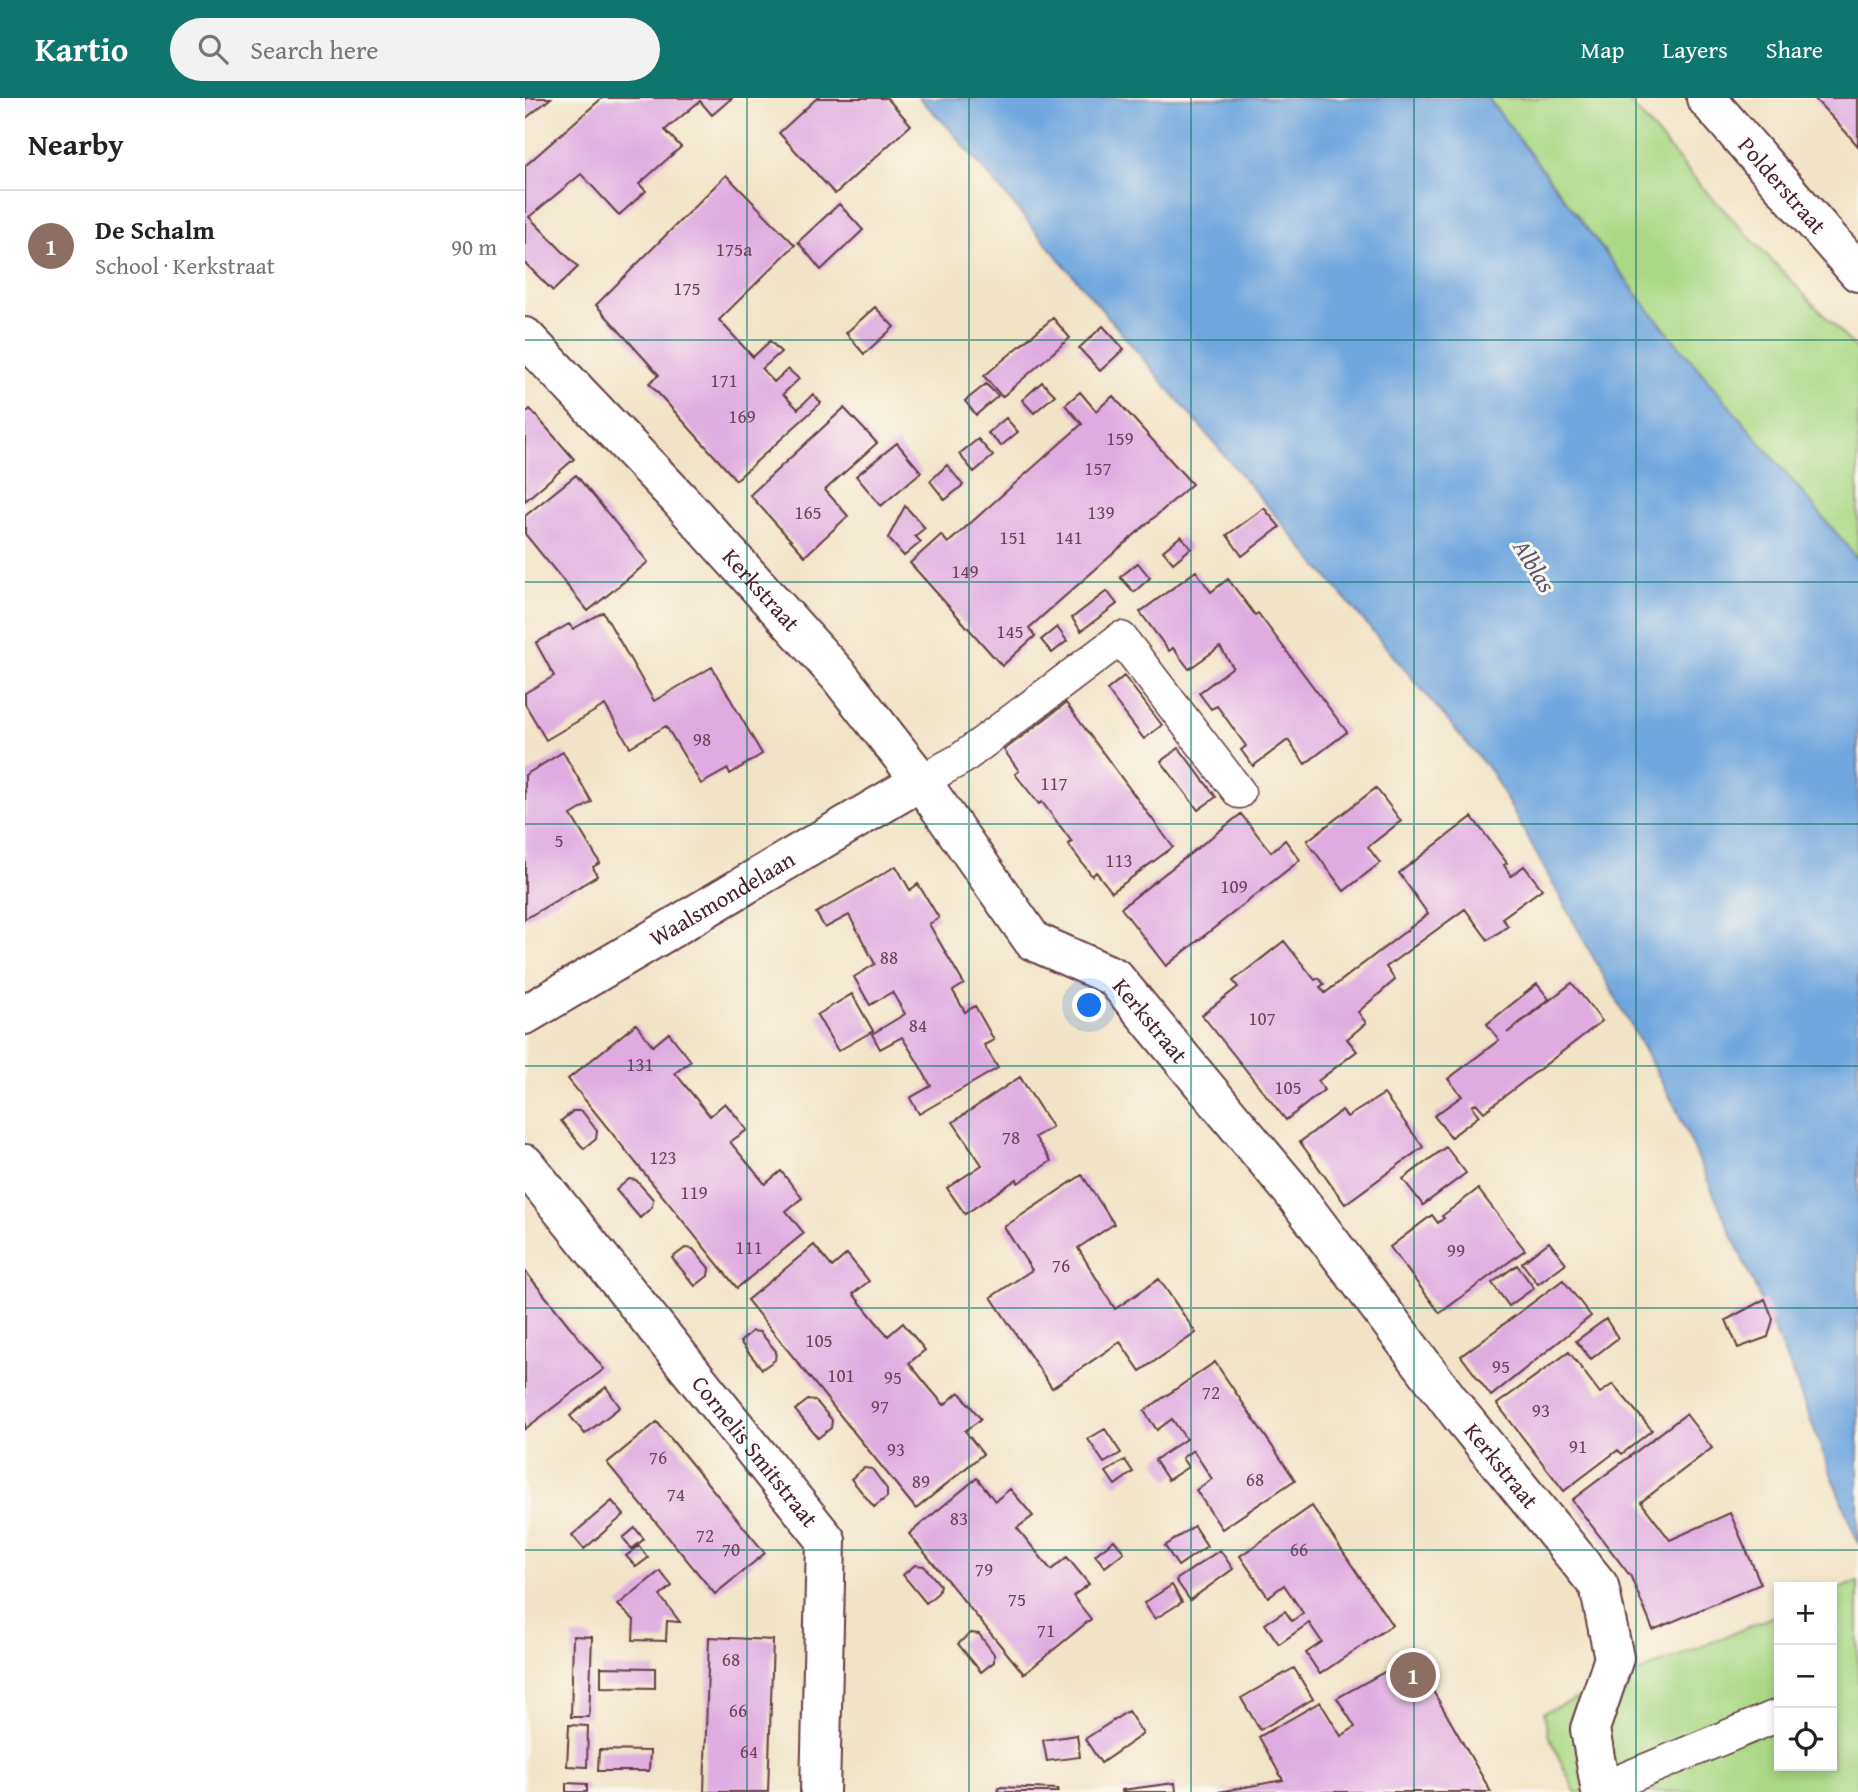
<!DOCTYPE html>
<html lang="en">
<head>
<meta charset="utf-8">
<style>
  body { margin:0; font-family:"Gentium Book Plus",serif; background:#f2f2f2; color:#222 }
  .controls { position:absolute; right:21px; bottom:21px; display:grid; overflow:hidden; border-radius:0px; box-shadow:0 4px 10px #0003 }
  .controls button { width:63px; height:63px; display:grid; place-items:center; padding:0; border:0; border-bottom:2px solid #e0e0e0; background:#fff; color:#222; font:35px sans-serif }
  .you { position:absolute; left:565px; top:908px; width:24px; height:24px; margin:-18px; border:5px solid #fff; border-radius:50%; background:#1a73e8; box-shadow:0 0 0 10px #1a73e833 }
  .badge { display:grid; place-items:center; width:46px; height:46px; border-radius:50%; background:#0f766e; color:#fff; font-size:23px; font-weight:700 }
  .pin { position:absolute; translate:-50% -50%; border:4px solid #fff; box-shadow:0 2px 7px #0006 }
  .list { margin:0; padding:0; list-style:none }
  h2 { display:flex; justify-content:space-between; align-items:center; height:91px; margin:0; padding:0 28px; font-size:30px }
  h2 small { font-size:23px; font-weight:400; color:#767676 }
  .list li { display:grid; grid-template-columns:46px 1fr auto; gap:21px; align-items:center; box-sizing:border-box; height:112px; padding:0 28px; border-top:2px solid #e0e0e0 }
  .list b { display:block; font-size:26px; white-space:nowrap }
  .list p { margin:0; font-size:23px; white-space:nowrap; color:#767676 }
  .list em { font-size:23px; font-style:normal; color:#767676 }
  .icon { flex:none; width:38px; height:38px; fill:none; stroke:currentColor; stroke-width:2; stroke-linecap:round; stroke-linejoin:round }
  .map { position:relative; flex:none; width:1333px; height:1694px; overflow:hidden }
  header { display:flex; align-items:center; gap:42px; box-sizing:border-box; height:98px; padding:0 35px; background:#0f766e; color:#fff }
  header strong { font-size:33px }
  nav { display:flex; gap:38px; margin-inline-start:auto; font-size:24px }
  .search { width:490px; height:63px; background:#f2f2f2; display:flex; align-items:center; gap:18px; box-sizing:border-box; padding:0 24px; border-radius:38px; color:#767676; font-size:26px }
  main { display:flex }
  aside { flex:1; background:#fff }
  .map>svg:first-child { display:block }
  .green { fill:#aad885; stroke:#7a7c58; stroke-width:2 }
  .water { fill:#71a7df; stroke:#5e6385; stroke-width:2 }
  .building { fill:#dfabe0 }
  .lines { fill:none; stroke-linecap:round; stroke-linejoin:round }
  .service-casing { stroke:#633c42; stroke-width:35 }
  .minor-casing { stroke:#633c42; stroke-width:42 }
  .service { stroke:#fff; stroke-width:32 }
  .minor { stroke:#fff; stroke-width:38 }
  .grid { fill:none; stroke:#0f766e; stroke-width:2; stroke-opacity:0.55 }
  .labels { text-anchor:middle; stroke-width:6; stroke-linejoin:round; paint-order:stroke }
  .number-label { font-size:19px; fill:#6f4258 }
  .street-label { font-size:23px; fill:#4a1f2b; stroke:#fbf7ec }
  .water-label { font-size:24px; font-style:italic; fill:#5a5573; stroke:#fbf7ec }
</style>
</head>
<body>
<header>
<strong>Kartio</strong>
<div class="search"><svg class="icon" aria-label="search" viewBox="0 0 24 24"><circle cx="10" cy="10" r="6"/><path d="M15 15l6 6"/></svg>Search here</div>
<nav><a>Map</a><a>Layers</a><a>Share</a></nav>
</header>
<main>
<aside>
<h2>Nearby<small></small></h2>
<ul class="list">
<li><span class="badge" style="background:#8d6e63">1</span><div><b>De Schalm</b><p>School · Kerkstraat</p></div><em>90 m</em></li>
</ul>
</aside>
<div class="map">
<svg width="1333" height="1694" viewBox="0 0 1333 1694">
  <rect width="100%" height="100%" fill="#fbf7ec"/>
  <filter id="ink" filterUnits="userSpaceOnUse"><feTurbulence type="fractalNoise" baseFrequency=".0143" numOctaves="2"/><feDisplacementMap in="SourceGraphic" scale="14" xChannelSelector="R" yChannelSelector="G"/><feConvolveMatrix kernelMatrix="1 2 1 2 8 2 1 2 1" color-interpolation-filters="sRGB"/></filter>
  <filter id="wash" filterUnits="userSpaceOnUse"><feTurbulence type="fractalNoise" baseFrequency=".00686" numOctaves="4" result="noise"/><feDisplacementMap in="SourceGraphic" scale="28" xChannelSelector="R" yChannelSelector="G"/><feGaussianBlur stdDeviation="1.57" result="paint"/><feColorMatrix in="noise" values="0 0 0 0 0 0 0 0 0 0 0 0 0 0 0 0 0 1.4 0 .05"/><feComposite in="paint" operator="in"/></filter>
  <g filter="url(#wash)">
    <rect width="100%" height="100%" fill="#f1e3c6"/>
    <path class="green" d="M 963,0 L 1101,0 L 1176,88 L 1333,253 L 1333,461 L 1123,211 Z
      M 1333,1483 L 1333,1694 L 1050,1694 L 1023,1636 L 1019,1614 L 1254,1516 L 1254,1668 L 1307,1668 L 1307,1494 Z"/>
    <path class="water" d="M 394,0 L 963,0 L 1123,211 L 1333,461 L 1333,1446 L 1264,1266 L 1150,1008 L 967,675 L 424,30 Z"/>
    <g id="blocks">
      <path class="building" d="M 0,0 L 26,0 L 0,21 Z
        M 77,0 L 207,0 L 187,17 L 175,3 L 140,32 L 156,49 L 114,86 L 121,93 L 94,117 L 56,76 L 4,119 L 53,169 L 28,193 L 0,165 L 0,68 Z
        M 292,0 L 362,0 L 386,27 L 310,96 L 254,35 Z
        M 1289,0 L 1333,0 L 1333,48 L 1319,32 Z
        M 201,77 L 270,147 L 194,222 L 228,259 L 245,243 L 256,254 L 237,271 L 249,284 L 263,271 L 274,281 L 258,296 L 273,311 L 288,296 L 296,305 L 211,382 L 124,285 L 134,277 L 71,207 Z
        M 314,106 L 338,132 L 296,172 L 273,144 Z
        M 350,209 L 369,229 L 339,256 L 321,235 Z
        M 528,220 L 545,240 L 477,299 L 459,278 Z
        M 578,228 L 599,251 L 575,273 L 554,250 Z
        M 517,284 L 530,297 L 509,315 L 497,302 Z
        M 461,286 L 473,298 L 451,317 L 440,303 Z
        M 555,294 L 571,313 L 588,298 L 667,386 L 504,530 L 510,538 L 477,568 L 385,465 L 416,437 L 423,445 L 557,326 L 540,307 Z
        M 319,310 L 352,345 L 300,392 L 323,418 L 280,458 L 225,397 Z
        M 5,311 L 49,361 L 0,403 L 0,316 Z
        M 481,320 L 493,334 L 476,348 L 463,335 Z
        M 453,341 L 468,358 L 449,374 L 434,356 Z
        M 372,345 L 396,374 L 356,408 L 331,378 Z
        M 422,367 L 438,387 L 420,402 L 405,383 Z
        M 51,377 L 123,464 L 63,513 L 0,436 L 0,418 Z
        M 380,408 L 400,430 L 390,438 L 396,444 L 379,458 L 363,440 Z
        M 739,410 L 755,429 L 717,458 L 702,437 Z
        M 656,438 L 666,450 L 648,465 L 638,453 Z
        M 613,465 L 625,480 L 609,494 L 595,479 Z
        M 671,473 L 686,494 L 703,481 L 730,517 L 733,515 L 822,634 L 780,666 L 763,642 L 728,668 L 716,652 L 721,648 L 692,608 L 686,611 L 674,595 L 708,569 L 695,549 L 664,571 L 648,550 L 644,553 L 615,514 Z
        M 582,493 L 592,506 L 556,533 L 547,520 Z
        M 78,514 L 129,603 L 187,569 L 237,656 L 205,676 L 203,671 L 176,686 L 141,628 L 105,649 L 80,607 L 21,642 L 0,606 L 0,595 L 29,578 L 11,545 L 44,526 L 48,531 Z
        M 532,529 L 542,543 L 527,555 L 516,542 Z
        M 599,578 L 637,627 L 619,641 L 582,592 Z
        M 541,605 L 648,749 L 587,794 L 571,774 L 567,778 L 543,746 L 547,744 L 517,704 L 514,706 L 490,676 L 494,673 L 479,652 Z
        M 654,650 L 691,699 L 673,712 L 636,663 Z
        M 38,654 L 67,704 L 46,717 L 75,765 L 68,769 L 72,778 L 0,821 L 0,677 Z
        M 851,690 L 876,723 L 843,749 L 855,765 L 819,793 L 782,743 Z
        M 716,716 L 746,754 L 760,742 L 775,762 L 641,868 L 596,810 Z
        M 947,719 L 982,765 L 979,767 L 986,778 L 999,768 L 1017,791 L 977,820 L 983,828 L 963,842 L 940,811 L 861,869 L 870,882 L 833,914 L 841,925 L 822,941 L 832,953 L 793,983 L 799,992 L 761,1022 L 677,917 L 713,889 L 708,883 L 759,843 L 790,882 L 794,880 L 799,886 L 795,889 L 800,895 L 903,816 L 874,775 Z
        M 371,768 L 385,792 L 393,786 L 414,820 L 404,826 L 439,886 L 428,893 L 440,914 L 450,908 L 459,924 L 469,942 L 459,947 L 473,970 L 394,1016 L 385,1000 L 406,988 L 392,963 L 377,939 L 355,951 L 347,936 L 380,916 L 367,894 L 345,907 L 329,879 L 350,866 L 324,817 L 300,830 L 291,815 Z
        M 1047,885 L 1077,923 L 959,1014 L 951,1005 L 947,1008 L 954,1018 L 926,1039 L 909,1018 L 937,998 L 923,981 L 974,942 L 962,926 L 1012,886 L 1024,901 L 982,935 Z
        M 327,896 L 348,933 L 313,953 L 292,917 Z
        M 111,926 L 128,948 L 144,935 L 166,963 L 150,975 L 185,1018 L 200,1005 L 211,1018 L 222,1032 L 205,1044 L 240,1086 L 256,1073 L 277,1100 L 261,1113 L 279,1135 L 212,1190 L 43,981 Z
        M 495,979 L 527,1029 L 510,1039 L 526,1063 L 493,1085 L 492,1081 L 440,1116 L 422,1090 L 457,1067 L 428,1024 Z
        M 859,996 L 898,1049 L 820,1106 L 775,1044 L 817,1012 L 822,1019 Z
        M 48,1013 L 57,1013 L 72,1033 L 71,1041 L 59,1051 L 36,1023 Z
        M 921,1049 L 941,1075 L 898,1107 L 878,1081 Z
        M 557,1077 L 589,1126 L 553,1150 L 590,1211 L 634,1181 L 671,1235 L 615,1273 L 595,1244 L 527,1290 L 466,1199 L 507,1172 L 479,1129 Z
        M 104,1081 L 111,1082 L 128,1101 L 127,1109 L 115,1120 L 91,1092 Z
        M 953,1091 L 1000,1152 L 915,1215 L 865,1149 L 907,1117 L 913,1125 L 919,1120 L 917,1118 Z
        M 1024,1144 L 1041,1165 L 1013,1186 L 997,1165 Z
        M 289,1147 L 307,1169 L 322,1156 L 344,1183 L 328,1196 L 347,1219 L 363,1238 L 378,1225 L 400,1252 L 384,1265 L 402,1287 L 419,1307 L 434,1294 L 456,1321 L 440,1333 L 458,1356 L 391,1411 L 222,1202 Z
        M 160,1150 L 168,1151 L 184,1170 L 183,1178 L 170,1188 L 147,1160 Z
        M 992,1167 L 1009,1190 L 984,1208 L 967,1185 Z
        M 0,1173 L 79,1271 L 0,1331 Z
        M 1038,1182 L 1066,1218 L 966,1298 L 936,1258 Z
        M 1240,1201 L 1248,1221 L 1243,1239 L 1213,1250 L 1201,1222 Z
        M 1081,1221 L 1093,1240 L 1066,1261 L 1051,1243 Z
        M 227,1233 L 235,1234 L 251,1253 L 250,1262 L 237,1271 L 215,1244 Z
        M 1044,1254 L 1075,1295 L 1088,1286 L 1127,1332 L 1097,1356 L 1093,1352 L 1039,1393 L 972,1306 Z
        M 690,1264 L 770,1382 L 697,1431 L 671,1392 L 687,1381 L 668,1352 L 657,1360 L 663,1369 L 643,1382 L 630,1362 L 661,1341 L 647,1321 L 632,1332 L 619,1313 Z
        M 81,1289 L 95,1309 L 60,1336 L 45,1318 Z
        M 283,1302 L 291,1303 L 307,1322 L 306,1330 L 293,1340 L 270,1312 Z
        M 1161,1316 L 1187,1350 L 1116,1404 L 1145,1442 L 1205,1415 L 1236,1486 L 1128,1532 L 1106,1479 L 1047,1402 Z
        M 132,1324 L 240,1455 L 190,1496 L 82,1365 Z
        M 580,1331 L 596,1355 L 579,1365 L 563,1341 Z
        M 600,1362 L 608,1374 L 590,1387 L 581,1374 Z
        M 339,1370 L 347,1371 L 362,1391 L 362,1399 L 349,1409 L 326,1381 Z
        M 452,1380 L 470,1403 L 485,1391 L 498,1406 L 508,1418 L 492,1430 L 526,1472 L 542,1459 L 564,1486 L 548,1498 L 566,1521 L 499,1576 L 384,1436 Z
        M 87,1403 L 99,1417 L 59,1451 L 47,1437 Z
        M 787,1408 L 867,1527 L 795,1576 L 781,1555 L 797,1544 L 784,1525 L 754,1546 L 740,1526 L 760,1513 L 767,1523 L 778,1515 L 759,1487 L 743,1499 L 715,1458 Z
        M 669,1428 L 682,1448 L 653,1468 L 640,1448 Z
        M 110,1430 L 119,1441 L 107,1451 L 98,1440 Z
        M 589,1442 L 599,1454 L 580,1469 L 570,1457 Z
        M 114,1448 L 123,1460 L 111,1469 L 101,1458 Z
        M 695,1452 L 708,1471 L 665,1502 L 651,1482 Z
        M 390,1467 L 399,1468 L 415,1487 L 413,1495 L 401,1505 L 378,1477 Z
        M 135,1473 L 147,1488 L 135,1498 L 155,1524 L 142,1523 L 141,1543 L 108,1542 L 109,1522 L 93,1507 Z
        M 647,1487 L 657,1504 L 630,1521 L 619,1505 Z
        M 446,1535 L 454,1536 L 469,1556 L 469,1564 L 456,1574 L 433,1546 Z
        M 48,1538 L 67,1539 L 64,1619 L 46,1619 Z
        M 184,1539 L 248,1542 L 243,1694 L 179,1694 Z
        M 888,1558 L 966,1694 L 693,1694 L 758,1682 L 734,1639 L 795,1604 L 816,1638 L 830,1629 L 812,1600 Z
        M 76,1569 L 130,1570 L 130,1590 L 76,1589 Z
        M 769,1570 L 788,1601 L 735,1632 L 716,1600 Z
        M 603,1613 L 618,1636 L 576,1665 L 560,1641 Z
        M 44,1627 L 63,1628 L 62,1669 L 42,1668 Z
        M 552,1637 L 555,1659 L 522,1663 L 518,1642 Z
        M 74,1652 L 125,1653 L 124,1673 L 73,1673 Z
        M 41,1685 L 62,1686 L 62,1694 L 41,1694 Z
        M 650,1685 L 651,1694 L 597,1694 L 597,1692 Z
        M 474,1689 L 533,1691 L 533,1694 L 473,1694 Z"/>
    </g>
  </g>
  <g filter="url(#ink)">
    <use href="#blocks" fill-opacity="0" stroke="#633c42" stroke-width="2"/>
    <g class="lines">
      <g class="service-casing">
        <path id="service" d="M 396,683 L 436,661 L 596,540 L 714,694
          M 1075,1691 L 1254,1617"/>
      </g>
      <g class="minor-casing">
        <g id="minor">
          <path id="s1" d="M 1181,0 L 1333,174"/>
          <path id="s2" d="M 0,239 L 156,403 L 314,578 L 396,683 L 508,843 L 589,879 L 767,1093 L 933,1314 L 1074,1488 L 1089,1560 L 1065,1631 L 1076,1694"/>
          <path id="s3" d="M 0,917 L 396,683"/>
          <path id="s4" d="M 0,1066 L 301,1442 L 295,1694"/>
        </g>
      </g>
      <use href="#service" class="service"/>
      <use href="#minor" class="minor"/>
    </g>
  </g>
  <path class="grid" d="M 222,0 L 222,1694M 444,0 L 444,1694M 666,0 L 666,1694M 889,0 L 889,1694M 1111,0 L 1111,1694M 0,242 L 1333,242M 0,484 L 1333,484M 0,726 L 1333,726M 0,968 L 1333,968M 0,1210 L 1333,1210M 0,1452 L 1333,1452"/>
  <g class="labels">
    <g class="number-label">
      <text x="209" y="158">175a</text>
      <text x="162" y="197">175</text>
      <text x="199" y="289">171</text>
      <text x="217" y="325">169</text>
      <text x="595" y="347">159</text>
      <text x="573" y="377">157</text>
      <text x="283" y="421">165</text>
      <text x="576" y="421">139</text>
      <text x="488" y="446">151</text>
      <text x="544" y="446">141</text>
      <text x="440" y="480">149</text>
      <text x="485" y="540">145</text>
      <text x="177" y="648">98</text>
      <text x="529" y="692">117</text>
      <text x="34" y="749">5</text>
      <text x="594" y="769">113</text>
      <text x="709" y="795">109</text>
      <text x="364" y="866">88</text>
      <text x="737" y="927">107</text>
      <text x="393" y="934">84</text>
      <text x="115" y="973">131</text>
      <text x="763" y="996">105</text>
      <text x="486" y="1046">78</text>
      <text x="138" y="1066">123</text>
      <text x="169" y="1101">119</text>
      <text x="224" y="1156">111</text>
      <text x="931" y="1159">99</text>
      <text x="536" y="1174">76</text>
      <text x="294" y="1249">105</text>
      <text x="976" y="1275">95</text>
      <text x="316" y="1284">101</text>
      <text x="368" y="1286">95</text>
      <text x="686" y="1301">72</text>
      <text x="355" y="1315">97</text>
      <text x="1016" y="1319">93</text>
      <text x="1053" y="1355">91</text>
      <text x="371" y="1358">93</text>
      <text x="133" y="1366">76</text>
      <text x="730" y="1388">68</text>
      <text x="396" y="1390">89</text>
      <text x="151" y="1403">74</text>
      <text x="434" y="1427">83</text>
      <text x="180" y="1444">72</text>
      <text x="206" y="1458">70</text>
      <text x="774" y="1458">66</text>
      <text x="459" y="1478">79</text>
      <text x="492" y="1508">75</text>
      <text x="521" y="1539">71</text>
      <text x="206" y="1568">68</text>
      <text x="213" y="1619">66</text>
      <text x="224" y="1660">64</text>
    </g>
    <g class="street-label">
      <text dy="8" stroke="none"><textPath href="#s1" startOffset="116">Polderstraat</textPath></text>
      <text dy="8" stroke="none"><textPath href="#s2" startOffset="346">Kerkstraat</textPath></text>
      <text dy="8" stroke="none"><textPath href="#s3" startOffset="229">Waalsmondelaan</textPath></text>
      <text dy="8" stroke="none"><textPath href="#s2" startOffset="936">Kerkstraat</textPath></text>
      <text dy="8" stroke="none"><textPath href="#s4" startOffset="368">Cornelis Smitstraat</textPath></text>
      <text dy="8" stroke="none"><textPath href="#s2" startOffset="1503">Kerkstraat</textPath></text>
    </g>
    <g class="water-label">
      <text transform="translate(1009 468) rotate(58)" y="8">Alblas</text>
    </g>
  </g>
</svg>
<div class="controls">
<button>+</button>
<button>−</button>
<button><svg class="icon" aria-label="locate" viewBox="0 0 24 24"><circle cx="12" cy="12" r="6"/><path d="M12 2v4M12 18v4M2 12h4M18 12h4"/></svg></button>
</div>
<div class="you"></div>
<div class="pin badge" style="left:888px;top:1577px;background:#8d6e63">1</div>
</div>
</main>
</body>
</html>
